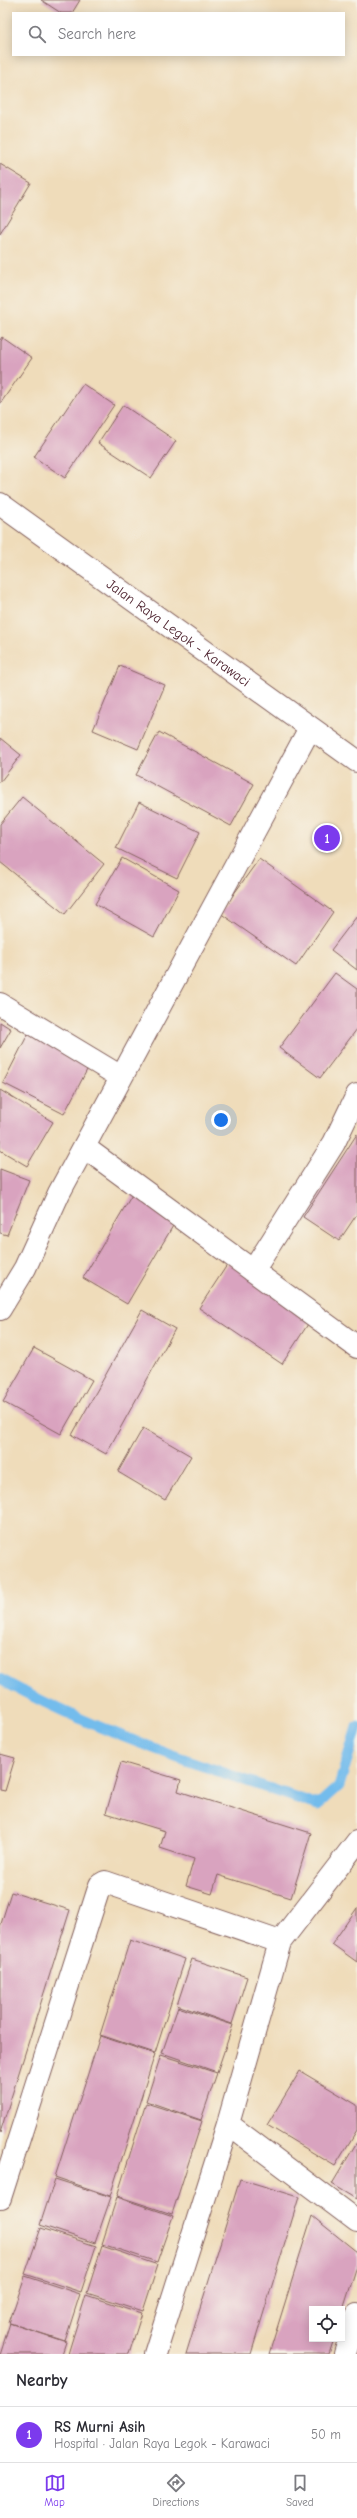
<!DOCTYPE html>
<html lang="en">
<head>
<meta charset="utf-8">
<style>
  body { margin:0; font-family:"Comic Neue",sans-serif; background:#f7f7f7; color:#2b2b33 }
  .controls { position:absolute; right:12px; bottom:12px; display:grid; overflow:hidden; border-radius:0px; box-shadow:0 2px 10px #0003 }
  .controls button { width:36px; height:36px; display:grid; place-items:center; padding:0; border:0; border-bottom:1px solid #e1e1e2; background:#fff; color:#2b2b33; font:20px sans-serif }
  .you { position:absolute; left:221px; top:1120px; width:14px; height:14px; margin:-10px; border:3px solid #fff; border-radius:50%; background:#1a73e8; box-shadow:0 0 0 6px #1a73e833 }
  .badge { display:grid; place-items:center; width:26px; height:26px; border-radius:50%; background:#7c3aed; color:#fff; font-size:13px; font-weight:700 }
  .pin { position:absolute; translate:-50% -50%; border:2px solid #fff; box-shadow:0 1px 4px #0006 }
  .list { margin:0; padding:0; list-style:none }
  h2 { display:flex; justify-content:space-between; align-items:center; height:52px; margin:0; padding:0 16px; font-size:17px }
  h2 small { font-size:13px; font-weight:400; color:#7c7c81 }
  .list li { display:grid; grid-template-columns:26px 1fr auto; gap:12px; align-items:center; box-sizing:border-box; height:56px; padding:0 16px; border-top:1px solid #e1e1e2 }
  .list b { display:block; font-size:15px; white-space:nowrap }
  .list p { margin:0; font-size:13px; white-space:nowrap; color:#7c7c81 }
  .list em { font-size:13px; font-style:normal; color:#7c7c81 }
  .icon { flex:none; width:22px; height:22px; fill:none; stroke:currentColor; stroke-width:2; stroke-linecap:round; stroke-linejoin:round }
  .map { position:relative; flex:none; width:357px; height:2354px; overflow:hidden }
  .search { position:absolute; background:#fff; box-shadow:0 2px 10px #0003; left:12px; right:12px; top:12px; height:44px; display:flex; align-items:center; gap:10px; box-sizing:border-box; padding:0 14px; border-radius:0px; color:#7c7c81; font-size:15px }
  .sheet { height:108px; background:#fff }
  nav { display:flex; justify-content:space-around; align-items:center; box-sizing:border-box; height:56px; border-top:1px solid #e1e1e2; background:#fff; font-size:11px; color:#7c7c81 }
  nav a { display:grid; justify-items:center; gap:2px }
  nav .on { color:#7c3aed }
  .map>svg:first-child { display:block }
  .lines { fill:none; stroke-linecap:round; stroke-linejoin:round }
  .stream { stroke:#73bcec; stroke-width:11 }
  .building { fill:#d9a3bf }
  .street-casing { stroke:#84615d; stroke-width:24 }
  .primary-casing { stroke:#84615d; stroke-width:24 }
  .street { stroke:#fff; stroke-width:22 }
  .primary { stroke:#fff; stroke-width:22 }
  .labels { text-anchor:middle; stroke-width:3.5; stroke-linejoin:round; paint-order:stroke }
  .street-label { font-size:14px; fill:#4a1f2b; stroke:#f7f3e8 }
</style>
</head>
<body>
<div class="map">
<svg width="357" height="2354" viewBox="0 0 357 2354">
  <rect width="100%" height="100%" fill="#f7f3e8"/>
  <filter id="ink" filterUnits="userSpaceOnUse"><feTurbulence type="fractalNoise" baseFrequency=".025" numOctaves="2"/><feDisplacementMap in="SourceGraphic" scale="8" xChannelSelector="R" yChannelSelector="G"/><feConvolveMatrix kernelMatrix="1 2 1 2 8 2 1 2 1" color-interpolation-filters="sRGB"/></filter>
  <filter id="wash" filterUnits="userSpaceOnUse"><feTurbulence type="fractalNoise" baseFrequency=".012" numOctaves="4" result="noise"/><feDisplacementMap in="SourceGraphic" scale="16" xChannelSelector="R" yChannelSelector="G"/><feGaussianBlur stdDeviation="0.9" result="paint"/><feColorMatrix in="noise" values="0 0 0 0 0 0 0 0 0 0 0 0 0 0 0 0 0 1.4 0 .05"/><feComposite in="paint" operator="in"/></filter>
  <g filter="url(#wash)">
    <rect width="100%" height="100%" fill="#efdcba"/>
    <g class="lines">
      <path class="stream" d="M 0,1679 C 100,1735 210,1768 318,1805 L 339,1786 L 357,1727"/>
    </g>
    <g id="blocks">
      <path class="building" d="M 41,0 L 80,0 L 72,13 L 61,13 Z
        M 0,164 L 31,183 L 0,234 Z
        M 2,337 L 32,358 L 0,404 L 0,340 Z
        M 83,384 L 114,405 L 65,478 L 34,457 Z
        M 123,405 L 176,441 L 151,478 L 98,443 Z
        M 120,666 L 165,685 L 138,749 L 93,730 Z
        M 159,732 L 254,784 L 231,826 L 136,775 Z
        M 0,738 L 21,755 L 0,782 Z
        M 22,797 L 104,864 L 65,914 L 0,862 L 0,824 Z
        M 139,802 L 200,832 L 177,878 L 116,848 Z
        M 122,858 L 179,890 L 154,937 L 95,904 Z
        M 259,859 L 333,912 L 296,966 L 220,913 Z
        M 357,916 L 357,970 L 331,950 Z
        M 335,973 L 357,989 L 357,1029 L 320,1078 L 279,1048 Z
        M 0,1022 L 11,1029 L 0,1048 Z
        M 28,1034 L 89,1066 L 64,1114 L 3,1083 Z
        M 0,1090 L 53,1122 L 27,1166 L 0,1150 Z
        M 357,1134 L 357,1214 L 339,1241 L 303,1217 Z
        M 0,1169 L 29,1180 L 7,1235 L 0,1233 Z
        M 133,1193 L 177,1219 L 127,1304 L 83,1278 Z
        M 229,1262 L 312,1318 L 282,1364 L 199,1308 Z
        M 142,1310 L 175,1329 L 106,1454 L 72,1435 Z
        M 34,1348 L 92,1380 L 61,1434 L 3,1402 Z
        M 143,1428 L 191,1456 L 165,1500 L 118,1472 Z
        M 0,1754 L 15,1758 L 5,1791 L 0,1790 Z
        M 121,1762 L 181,1780 L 178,1791 L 311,1833 L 291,1898 L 218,1875 L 212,1894 L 186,1886 L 194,1859 L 160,1848 L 165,1831 L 106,1813 Z
        M 11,1892 L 70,1910 L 0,2133 L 0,1927 Z
        M 357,1908 L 357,1962 L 332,1944 Z
        M 130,1940 L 185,1959 L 155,2053 L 100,2035 Z
        M 192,1959 L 247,1977 L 232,2024 L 177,2005 Z
        M 178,2007 L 233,2025 L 217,2072 L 162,2053 Z
        M 100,2036 L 155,2054 L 110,2196 L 55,2177 Z
        M 161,2055 L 217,2073 L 201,2120 L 146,2101 Z
        M 300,2071 L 357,2105 L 357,2130 L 335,2166 L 267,2125 Z
        M 146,2103 L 202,2121 L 172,2214 L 117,2196 Z
        M 357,2142 L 357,2199 L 332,2184 Z
        M 55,2179 L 111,2197 L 95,2243 L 40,2225 Z
        M 240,2179 L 299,2197 L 281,2256 L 251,2354 L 186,2354 Z
        M 117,2197 L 173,2216 L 157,2262 L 102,2244 Z
        M 312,2216 L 357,2252 L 357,2266 L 342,2313 L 342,2309 L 312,2309 L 312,2339 L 334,2339 L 329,2354 L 269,2354 Z
        M 41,2228 L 96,2246 L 81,2292 L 25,2274 Z
        M 102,2246 L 158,2265 L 143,2311 L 87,2293 Z
        M 25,2276 L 80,2294 L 65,2341 L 9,2323 Z
        M 86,2295 L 142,2313 L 129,2354 L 68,2354 Z
        M 10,2323 L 66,2342 L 62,2354 L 0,2354 Z"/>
    </g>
  </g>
  <g filter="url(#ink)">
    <use href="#blocks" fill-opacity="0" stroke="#84615d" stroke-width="1"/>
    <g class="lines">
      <g class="street-casing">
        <path id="street" d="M 0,1004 L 121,1077
          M 84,1147 L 357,1347
          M 253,1271 L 334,1143 L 357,1095
          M 0,1309 L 25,1268 L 59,1193 L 310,728
          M 228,2124 L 357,2221
          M 0,2198 L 100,1885 L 105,1882 L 280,1942
          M 155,2354 L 228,2124 L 280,1942 L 357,1842
          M 345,2354 L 357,2315"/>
      </g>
      <g class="primary-casing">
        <g id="primary">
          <path id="s1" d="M 0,504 L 357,761"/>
        </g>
      </g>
      <use href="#street" class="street"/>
      <use href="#primary" class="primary"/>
    </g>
  </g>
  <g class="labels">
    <g class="street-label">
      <text dy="5" stroke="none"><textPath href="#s1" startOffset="220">Jalan Raya Legok - Karawaci</textPath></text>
    </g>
  </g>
</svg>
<div class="controls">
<button><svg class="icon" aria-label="locate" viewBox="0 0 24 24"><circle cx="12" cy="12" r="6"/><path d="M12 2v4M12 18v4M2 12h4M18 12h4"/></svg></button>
</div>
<div class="you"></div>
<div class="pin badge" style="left:327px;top:838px">1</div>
<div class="search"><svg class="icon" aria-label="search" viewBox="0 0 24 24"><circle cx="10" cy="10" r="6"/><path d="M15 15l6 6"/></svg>Search here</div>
</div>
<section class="sheet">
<h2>Nearby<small></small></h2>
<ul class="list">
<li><span class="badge">1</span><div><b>RS Murni Asih</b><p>Hospital · Jalan Raya Legok - Karawaci</p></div><em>50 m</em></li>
</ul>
</section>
<nav>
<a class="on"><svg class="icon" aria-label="map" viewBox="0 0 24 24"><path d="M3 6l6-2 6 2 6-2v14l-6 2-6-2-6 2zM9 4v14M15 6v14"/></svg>Map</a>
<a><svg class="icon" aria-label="directions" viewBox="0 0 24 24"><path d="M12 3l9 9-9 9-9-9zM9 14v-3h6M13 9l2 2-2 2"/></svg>Directions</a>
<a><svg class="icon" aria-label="saved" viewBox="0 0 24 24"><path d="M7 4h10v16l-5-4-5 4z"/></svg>Saved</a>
</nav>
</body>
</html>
